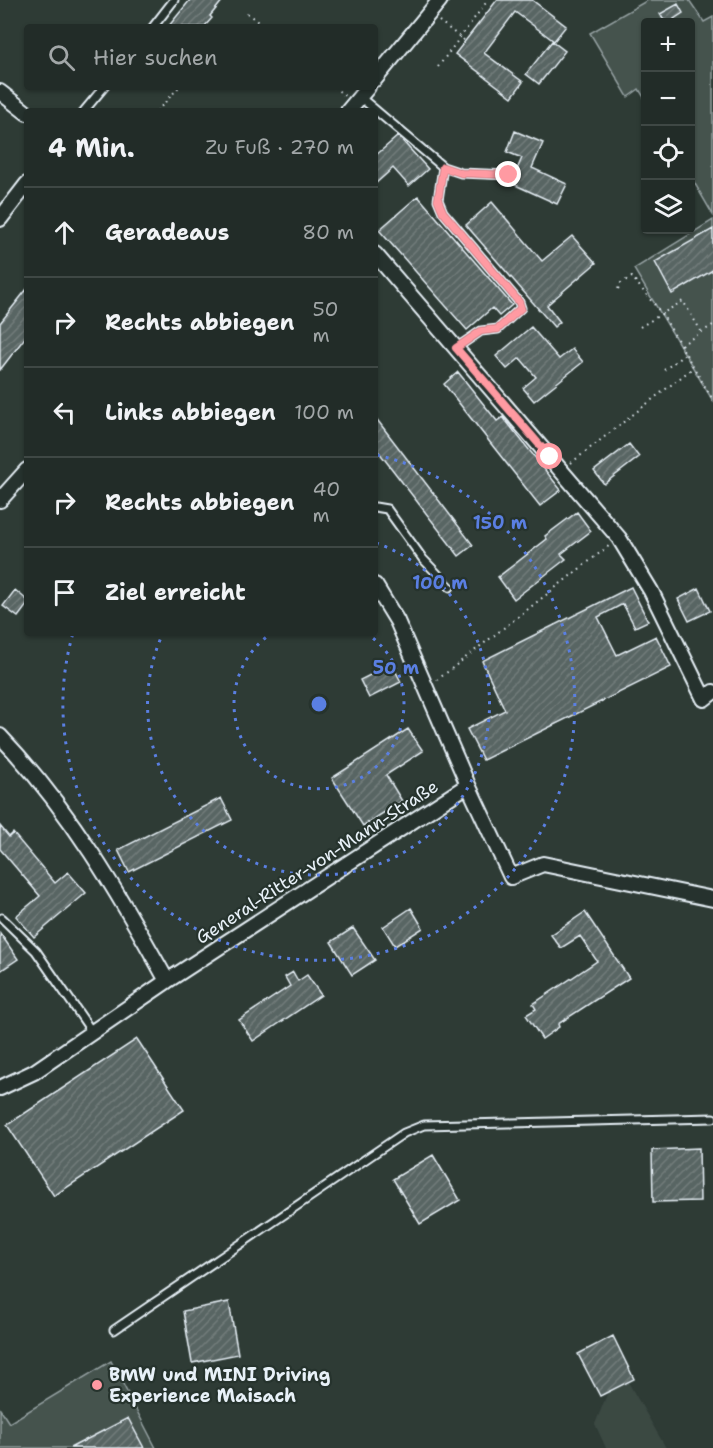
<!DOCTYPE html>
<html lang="de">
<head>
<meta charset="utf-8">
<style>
  body { margin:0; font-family:"Shantell Sans",sans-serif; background:#2a3430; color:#f1f3f6 }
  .controls { position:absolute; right:18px; top:18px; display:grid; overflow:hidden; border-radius:6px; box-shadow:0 2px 4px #0004 }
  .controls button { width:54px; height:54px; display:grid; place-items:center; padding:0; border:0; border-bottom:2px solid #3f4845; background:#222c28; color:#f1f3f6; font:30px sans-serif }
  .stop { position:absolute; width:18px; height:18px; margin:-14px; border:4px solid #ff9aa2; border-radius:50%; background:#fff }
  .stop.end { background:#ff9aa2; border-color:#fff; box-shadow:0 2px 6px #0008 }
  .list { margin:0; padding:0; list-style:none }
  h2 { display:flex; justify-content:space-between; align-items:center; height:78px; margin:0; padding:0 24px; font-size:26px }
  h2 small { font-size:20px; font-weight:400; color:#a2a7a8 }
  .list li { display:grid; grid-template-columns:39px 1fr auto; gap:18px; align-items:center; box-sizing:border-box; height:90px; padding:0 24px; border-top:2px solid #3f4845 }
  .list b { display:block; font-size:22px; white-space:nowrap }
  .list em { font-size:20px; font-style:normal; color:#a2a7a8 }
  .icon { flex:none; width:33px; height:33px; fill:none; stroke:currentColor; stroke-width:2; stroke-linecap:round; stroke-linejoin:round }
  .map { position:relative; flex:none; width:713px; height:1448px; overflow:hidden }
  .search { position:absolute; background:#222c28; box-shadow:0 2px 4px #0004; left:24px; top:24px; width:354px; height:66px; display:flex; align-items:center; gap:15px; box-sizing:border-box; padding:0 21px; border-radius:6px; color:#a2a7a8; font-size:22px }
  .panel { position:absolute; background:#222c28; box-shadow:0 2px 4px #0004; left:24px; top:108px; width:354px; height:528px; border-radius:6px }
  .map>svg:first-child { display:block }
  .built { fill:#3b4843 }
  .park { fill:#45524e; stroke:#96a2a3; stroke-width:1.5 }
  .building { fill:url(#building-hatch); stroke:#e8f1f8; stroke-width:1.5 }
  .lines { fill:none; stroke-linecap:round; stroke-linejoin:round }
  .service-casing { stroke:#e8f1f8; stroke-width:11 }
  .minor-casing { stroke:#e8f1f8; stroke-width:18 }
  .path { stroke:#e8f1f8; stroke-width:2; stroke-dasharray:1.5 4.5; stroke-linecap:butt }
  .service { stroke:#26332d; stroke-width:7 }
  .minor { stroke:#26332d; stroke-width:14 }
  .route { stroke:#ff9aa2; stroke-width:8 }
  .ring { fill:none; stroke:#5a7fe2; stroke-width:3; stroke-dasharray:3 6 }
  .poi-dot { fill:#ff9aa2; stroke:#26332d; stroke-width:2 }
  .labels { text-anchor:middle; stroke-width:4.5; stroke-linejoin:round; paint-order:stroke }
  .street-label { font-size:18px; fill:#e8f1f8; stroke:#26332d }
  .poi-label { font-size:18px; font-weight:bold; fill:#e8f1f8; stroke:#26332d; text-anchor:start }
  .centre { fill:#5a7fe2; stroke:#26332d; stroke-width:3 }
  .ring-label { font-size:18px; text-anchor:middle; font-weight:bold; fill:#5a7fe2; stroke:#26332d; stroke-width:4.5; stroke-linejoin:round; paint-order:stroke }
</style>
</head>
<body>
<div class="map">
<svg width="713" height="1448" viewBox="0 0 713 1448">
  <defs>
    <pattern id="building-hatch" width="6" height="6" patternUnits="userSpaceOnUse" patternTransform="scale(1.5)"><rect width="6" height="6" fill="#596563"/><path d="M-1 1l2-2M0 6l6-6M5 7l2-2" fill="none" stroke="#717c7a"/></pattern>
  </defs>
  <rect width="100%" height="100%" fill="#2e3b35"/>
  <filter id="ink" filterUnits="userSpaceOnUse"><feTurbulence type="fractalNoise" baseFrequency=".0167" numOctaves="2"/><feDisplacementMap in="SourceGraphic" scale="12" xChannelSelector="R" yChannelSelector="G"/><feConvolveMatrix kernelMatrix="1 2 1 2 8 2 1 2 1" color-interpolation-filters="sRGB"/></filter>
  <g filter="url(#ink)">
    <path class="built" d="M 628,1382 L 666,1448 L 606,1448 L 595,1424 L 608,1392 Z"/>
    <path class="park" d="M 648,0 L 689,0 L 704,22 L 713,17 L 713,215 L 691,177 L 690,22 L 646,22 L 645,99 L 639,89 L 628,97 L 590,33 Z
      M 713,220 L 713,401 L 634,269 Z
      M 111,1361 L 156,1448 L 0,1448 L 0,1409 L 9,1423 Z"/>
    <path class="building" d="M 190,0 L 223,0 L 210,16 L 212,18 L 204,27 L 168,27 Z
      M 497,0 L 532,0 L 566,26 L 554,41 L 515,12 L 484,53 L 523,82 L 512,97 L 455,54 Z
      M 678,4 L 683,13 L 674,19 L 676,22 L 665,22 L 660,14 Z
      M 552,41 L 565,51 L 539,84 L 526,74 Z
      M 515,131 L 543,143 L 532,168 L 567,184 L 557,204 L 511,183 L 522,158 L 507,152 Z
      M 398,136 L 428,169 L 409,186 L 393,168 L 375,184 L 375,156 Z
      M 418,196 L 512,305 L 499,316 L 492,308 L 467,330 L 379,230 Z
      M 492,202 L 542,261 L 572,236 L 596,263 L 547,305 L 560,322 L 554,327 L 466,225 Z
      M 713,229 L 713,270 L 672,294 L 655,262 Z
      M 27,289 L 27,335 L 0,370 L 0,323 Z
      M 531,327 L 559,359 L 572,349 L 583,362 L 534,401 L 523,388 L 536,377 L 520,358 L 507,369 L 496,356 Z
      M 458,372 L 497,421 L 503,417 L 561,490 L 540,506 L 444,384 Z
      M 375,417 L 473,545 L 459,556 L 375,447 Z
      M 629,444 L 639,457 L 604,484 L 594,471 Z
      M 577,512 L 591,531 L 561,554 L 566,559 L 514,599 L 498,577 L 547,539 L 545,536 Z
      M 631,587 L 648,621 L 635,627 L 623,604 L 598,617 L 617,655 L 656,636 L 671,667 L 483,760 L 467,729 L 505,710 L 482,661 Z
      M 699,588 L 710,611 L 689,621 L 678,599 Z
      M 15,590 L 27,600 L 27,605 L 18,617 L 3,606 Z
      M 392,664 L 401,682 L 369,698 L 360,680 Z
      M 408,729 L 423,751 L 386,775 L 402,801 L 363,826 L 332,778 Z
      M 221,798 L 232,820 L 129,872 L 118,850 Z
      M 0,826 L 9,837 L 13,833 L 55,883 L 68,872 L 86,893 L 34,937 L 16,916 L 40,896 L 0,849 Z
      M 411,908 L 423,928 L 395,946 L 383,927 Z
      M 585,912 L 629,978 L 558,1024 L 559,1027 L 542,1039 L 526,1015 L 536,1009 L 533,1004 L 597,961 L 580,936 L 561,948 L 551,935 Z
      M 353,928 L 375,960 L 352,975 L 331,942 Z
      M 0,933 L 18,959 L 0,971 Z
      M 293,972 L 298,981 L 307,975 L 321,995 L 253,1041 L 239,1020 L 290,986 L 285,977 Z
      M 137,1039 L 184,1110 L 54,1196 L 7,1125 Z
      M 699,1148 L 700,1201 L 653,1202 L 652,1150 Z
      M 433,1155 L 460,1200 L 420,1224 L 393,1179 Z
      M 229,1302 L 238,1354 L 192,1363 L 183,1311 Z
      M 613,1336 L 634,1379 L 600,1396 L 578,1354 Z
      M 128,1418 L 144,1448 L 70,1448 Z"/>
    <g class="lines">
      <g class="service-casing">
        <path id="service" d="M 153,27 L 174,0
          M 360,97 L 443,167 L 461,173 L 509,175
          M 84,111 L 104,87
          M 443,167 L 438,200 L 443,212 L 519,302 L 521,308 L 498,329 L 481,331 L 456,348
          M 375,507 L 387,509 L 423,559 L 450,587
          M 2,918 L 36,951 L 92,1032
          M 114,1330 L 404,1133 L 424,1125 L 713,1118"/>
      </g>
      <g class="minor-casing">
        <path id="minor" d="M 375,79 L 440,0
          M 0,92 L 27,113
          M 348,111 L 368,87
          M 0,219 L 27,184
          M 375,254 L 619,538 L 651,591 L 704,699 L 713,692
          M 0,500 L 27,470
          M 0,736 C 69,808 119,894 167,981
          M 468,785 L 511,877 L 543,864 L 713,899
          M 0,1088 L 34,1072 L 167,981 L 468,785 L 397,621 L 375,585"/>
      </g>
      <path class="path" d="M 247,13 L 264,27
        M 439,21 L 465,41
        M 438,67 L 488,0
        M 334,87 L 346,97
        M 157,111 L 179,87
        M 618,289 L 621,283 L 632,277 L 662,314 L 713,400
        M 640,327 L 683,301 L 701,331
        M 681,345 L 713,325
        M 664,370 L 685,354
        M 571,463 L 694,367
        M 437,680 L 610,545"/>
      <use href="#service" class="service"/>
      <use href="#minor" class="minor"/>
    </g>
  </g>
  <g class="lines" filter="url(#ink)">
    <path class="route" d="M 509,175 L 461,173 L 443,167 L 438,200 L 443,212 L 519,302 L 521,308 L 498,329 L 481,331 L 456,348 L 550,457"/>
  </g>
  <g class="ring">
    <path d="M366 633A85 85 0 1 1 272 633"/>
    <path d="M376 543A171 171 0 1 1 163 633"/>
    <path d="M377 455A256 256 0 1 1 73 633"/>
  </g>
  <circle class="poi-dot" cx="97" cy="1385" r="6"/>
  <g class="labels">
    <g class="street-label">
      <text transform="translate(317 862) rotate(-33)" y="6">General-Ritter-von-Mann-Straße</text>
    </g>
    <g class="poi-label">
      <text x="109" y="1381">BMW und MINI Driving<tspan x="109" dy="21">Experience Maisach</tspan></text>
    </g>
  </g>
  <circle cx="319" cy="704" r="9" class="centre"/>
  <g class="ring-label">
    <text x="500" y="529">150 m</text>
    <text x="440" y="589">100 m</text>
    <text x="396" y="674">50 m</text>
  </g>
</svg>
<div class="controls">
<button>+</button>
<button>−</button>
<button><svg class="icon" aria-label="locate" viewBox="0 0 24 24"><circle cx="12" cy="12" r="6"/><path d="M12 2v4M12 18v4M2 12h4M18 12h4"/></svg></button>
<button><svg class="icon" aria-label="layers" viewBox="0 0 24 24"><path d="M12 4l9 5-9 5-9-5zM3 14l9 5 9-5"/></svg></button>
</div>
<div class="stop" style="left:550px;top:457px"></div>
<div class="stop end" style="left:509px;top:175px"></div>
<div class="search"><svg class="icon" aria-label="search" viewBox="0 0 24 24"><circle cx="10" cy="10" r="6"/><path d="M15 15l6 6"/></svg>Hier suchen</div>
<section class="panel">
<h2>4 Min.<small>Zu Fuß · 270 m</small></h2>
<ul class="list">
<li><svg class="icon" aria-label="ahead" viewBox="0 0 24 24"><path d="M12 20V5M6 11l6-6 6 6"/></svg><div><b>Geradeaus</b></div><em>80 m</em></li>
<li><svg class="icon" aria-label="right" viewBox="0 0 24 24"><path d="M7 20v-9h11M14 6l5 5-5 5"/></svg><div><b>Rechts abbiegen</b></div><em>50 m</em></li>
<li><svg class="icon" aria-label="left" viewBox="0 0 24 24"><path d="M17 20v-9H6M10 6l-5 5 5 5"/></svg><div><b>Links abbiegen</b></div><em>100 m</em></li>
<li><svg class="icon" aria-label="right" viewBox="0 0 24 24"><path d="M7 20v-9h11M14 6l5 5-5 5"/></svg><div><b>Rechts abbiegen</b></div><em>40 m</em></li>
<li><svg class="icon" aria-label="arrive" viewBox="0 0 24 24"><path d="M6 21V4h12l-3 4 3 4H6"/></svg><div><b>Ziel erreicht</b></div></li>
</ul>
</section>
</div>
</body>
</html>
